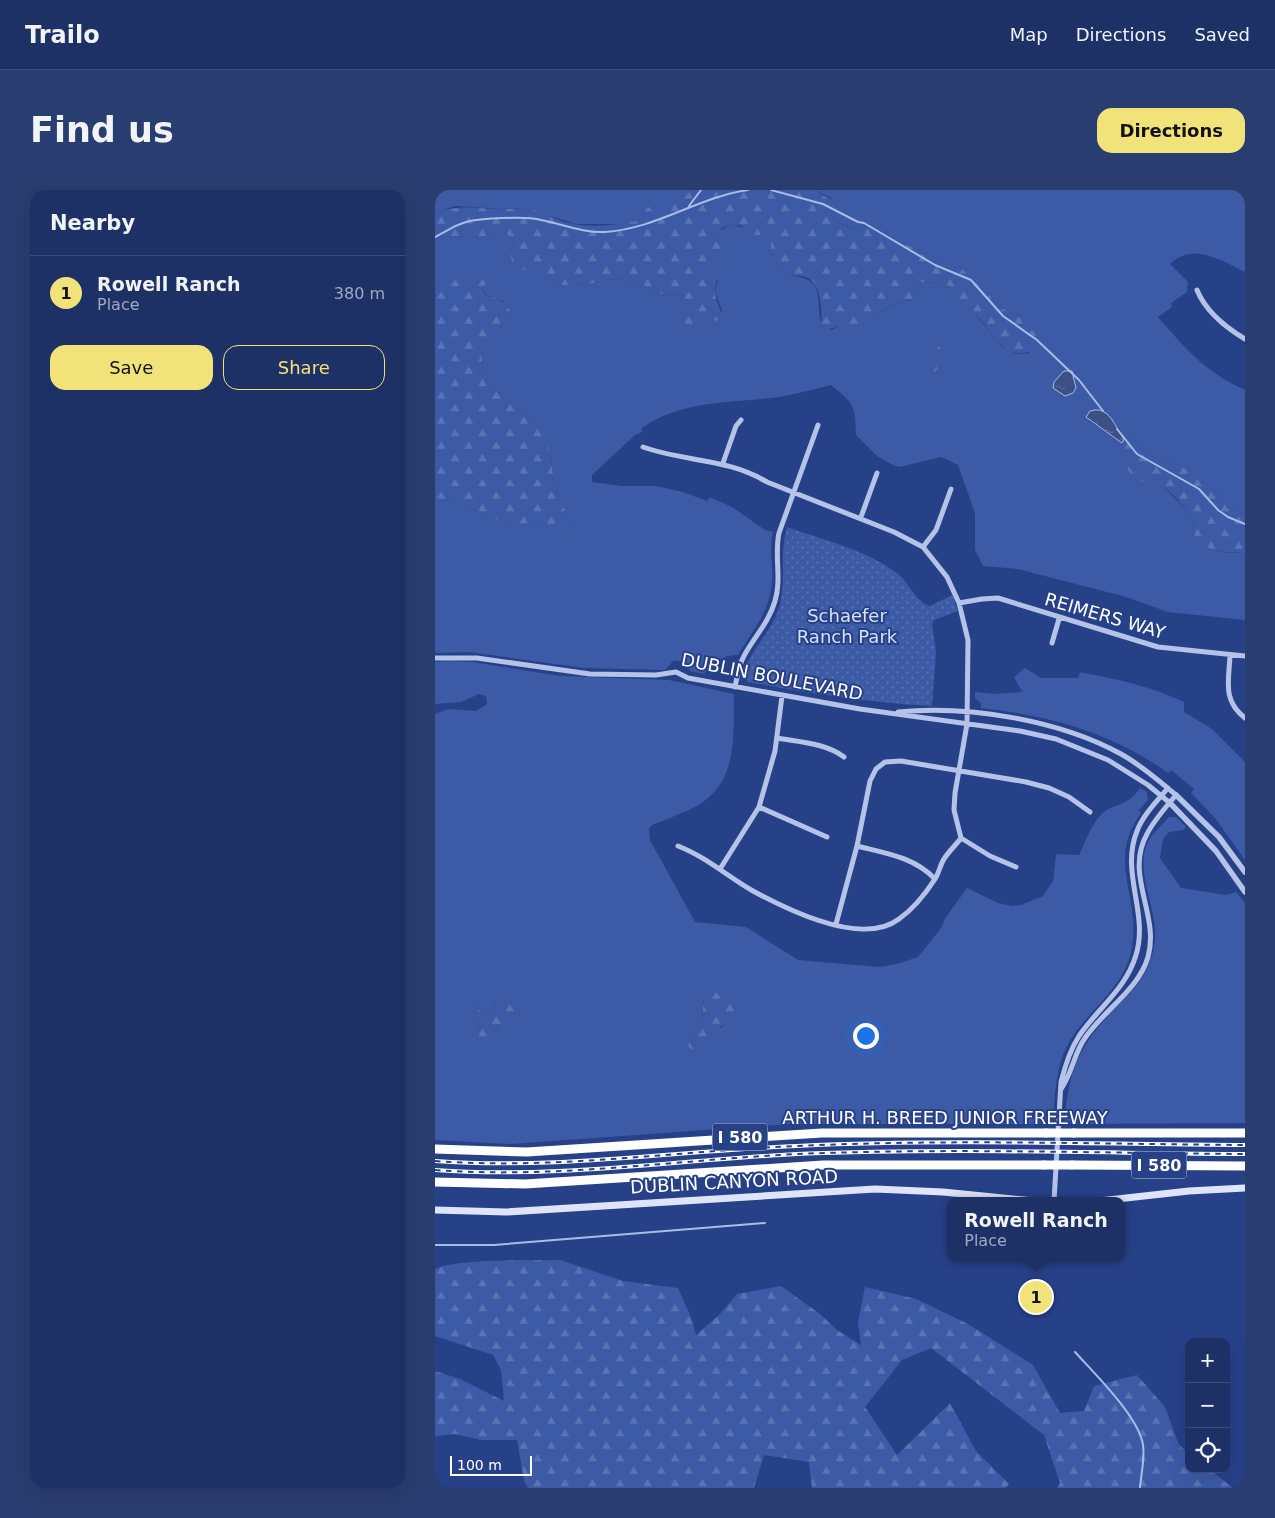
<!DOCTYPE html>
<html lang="en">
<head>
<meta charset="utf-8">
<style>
  body { margin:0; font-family:"DejaVu Sans",sans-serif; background:#2a3d70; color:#f1f3f6 }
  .controls { position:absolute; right:15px; bottom:15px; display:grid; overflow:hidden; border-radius:10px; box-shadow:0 5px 20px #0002 }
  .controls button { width:45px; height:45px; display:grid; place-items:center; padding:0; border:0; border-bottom:1px solid #3b4c7b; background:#1d3167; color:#f1f3f6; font:25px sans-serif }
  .scale { position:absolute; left:15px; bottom:12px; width:82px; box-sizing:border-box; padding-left:5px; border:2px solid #fff; border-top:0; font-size:14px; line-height:18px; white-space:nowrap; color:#fff; -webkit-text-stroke:4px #274189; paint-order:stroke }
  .you { position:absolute; left:430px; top:845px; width:18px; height:18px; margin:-12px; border:4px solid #fff; border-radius:50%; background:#1a73e8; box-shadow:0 0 0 8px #1a73e833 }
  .badge { display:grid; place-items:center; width:32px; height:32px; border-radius:50%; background:#f1e37a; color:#111; font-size:16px; font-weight:700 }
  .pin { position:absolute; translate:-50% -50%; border:2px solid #fff; box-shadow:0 1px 5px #0006 }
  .popup { position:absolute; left:512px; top:1007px; width:178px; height:65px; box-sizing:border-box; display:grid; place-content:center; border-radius:10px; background:#1d3167; filter:drop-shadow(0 1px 4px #0005); font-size:16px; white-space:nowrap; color:#a0a9c0 }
  .popup b { font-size:19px; color:#f1f3f6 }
  .popup::after { content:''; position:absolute; left:50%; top:100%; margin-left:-10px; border:10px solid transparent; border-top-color:#1d3167 }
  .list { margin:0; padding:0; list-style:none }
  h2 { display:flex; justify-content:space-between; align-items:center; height:65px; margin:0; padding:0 20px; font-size:21px }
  h2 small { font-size:16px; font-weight:400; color:#a0a9c0 }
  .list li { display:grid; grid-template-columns:32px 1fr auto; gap:15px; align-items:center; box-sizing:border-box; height:75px; padding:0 20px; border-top:1px solid #3b4c7b }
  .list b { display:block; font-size:19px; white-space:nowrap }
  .list p { margin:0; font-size:16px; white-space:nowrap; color:#a0a9c0 }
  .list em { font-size:16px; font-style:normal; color:#a0a9c0 }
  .actions { display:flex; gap:10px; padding:15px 20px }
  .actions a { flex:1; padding:11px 0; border:1px solid #f1e37a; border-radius:15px; text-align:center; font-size:18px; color:#f1e37a }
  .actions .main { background:#f1e37a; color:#111 }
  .icon { flex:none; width:28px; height:28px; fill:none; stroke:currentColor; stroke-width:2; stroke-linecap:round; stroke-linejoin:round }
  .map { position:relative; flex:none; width:810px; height:1298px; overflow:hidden; border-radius:15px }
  header { display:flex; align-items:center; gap:30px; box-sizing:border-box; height:70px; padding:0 25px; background:#1d3167; border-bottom:1px solid #3b4c7b }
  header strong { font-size:24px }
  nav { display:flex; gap:28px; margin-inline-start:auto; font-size:18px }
  .intro { display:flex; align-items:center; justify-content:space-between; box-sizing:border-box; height:120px; padding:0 30px }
  h1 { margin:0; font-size:35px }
  .button { padding:12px 22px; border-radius:15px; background:#f1e37a; color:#111; font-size:18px; font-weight:700 }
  main { display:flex; gap:30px; padding:0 30px }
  aside { flex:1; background:#1d3167; border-radius:15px; box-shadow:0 5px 20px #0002 }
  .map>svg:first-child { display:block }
  .grass { fill:#3c5aa6; fill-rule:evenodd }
  .forest { fill:url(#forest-firs) }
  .park { fill:url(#park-dots) }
  .water { fill:url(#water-ripples); stroke:#a9bce9 }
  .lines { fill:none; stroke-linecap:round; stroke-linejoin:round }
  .stream { stroke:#a9bce9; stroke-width:2 }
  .minor { stroke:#b5c3e9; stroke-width:5 }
  .tertiary { stroke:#b5c3e9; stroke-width:5.5 }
  .secondary { stroke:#dfe5f8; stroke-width:7 }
  .motorway { stroke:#fff; stroke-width:9 }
  .rail-casing { stroke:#fff; stroke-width:4 }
  .rail { stroke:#274189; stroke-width:2; stroke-dasharray:5.5; stroke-linecap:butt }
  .motorway-bridge { stroke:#fff; stroke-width:9 }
  .labels { text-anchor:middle; stroke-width:4; stroke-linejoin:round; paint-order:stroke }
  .shield { fill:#274189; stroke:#bec6dc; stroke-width:1 }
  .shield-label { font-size:16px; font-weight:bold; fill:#fff }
  .park-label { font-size:18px; fill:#d9e1f7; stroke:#274189 }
  .street-label { font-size:18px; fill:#fff; stroke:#274189 }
</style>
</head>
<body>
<header>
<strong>Trailo</strong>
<nav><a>Map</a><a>Directions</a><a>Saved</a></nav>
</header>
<div class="intro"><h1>Find us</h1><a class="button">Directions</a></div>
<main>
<aside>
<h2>Nearby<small></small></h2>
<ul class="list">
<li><span class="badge">1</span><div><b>Rowell Ranch</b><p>Place</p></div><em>380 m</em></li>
</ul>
<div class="actions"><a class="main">Save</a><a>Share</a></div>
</aside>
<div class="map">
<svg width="810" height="1298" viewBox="0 0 810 1298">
  <defs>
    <pattern id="forest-firs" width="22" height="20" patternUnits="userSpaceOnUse" patternTransform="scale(1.25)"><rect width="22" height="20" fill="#3c5aa6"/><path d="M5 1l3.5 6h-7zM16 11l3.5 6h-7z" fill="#5973b3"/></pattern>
    <pattern id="park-dots" width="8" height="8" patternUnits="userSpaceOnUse" patternTransform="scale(1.25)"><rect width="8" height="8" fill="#3c5aa6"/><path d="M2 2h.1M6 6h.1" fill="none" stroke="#5973b3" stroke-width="1.8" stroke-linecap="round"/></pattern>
    <pattern id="water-ripples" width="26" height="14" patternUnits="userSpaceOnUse" patternTransform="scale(1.25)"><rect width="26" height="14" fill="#3d5085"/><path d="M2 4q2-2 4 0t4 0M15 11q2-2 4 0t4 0" fill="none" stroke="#5a6a97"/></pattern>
  </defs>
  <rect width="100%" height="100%" fill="#274189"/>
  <path class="grass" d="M 0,0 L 260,0 L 226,13 L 204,30 L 189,34 L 141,34 L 88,18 L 67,19 L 21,16 L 0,22 Z
    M 379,0 L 810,0 L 810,82 C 786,70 758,52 735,74 L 753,92 L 752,102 L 736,113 L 737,117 L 723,127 C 751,159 770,182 810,200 L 810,323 L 792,317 L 786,306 L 758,283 L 745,275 L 722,271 L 696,247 L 689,249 L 676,229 L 667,220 L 660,220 L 655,231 L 687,253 L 686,260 L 715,290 L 725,293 L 758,327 L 759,344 C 779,362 782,364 810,362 L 810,430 L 733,422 L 691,407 L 583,379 L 548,376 L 540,360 L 540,323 L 523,275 L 506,267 L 464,277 L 458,275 L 442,266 L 421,245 C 420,214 420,215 396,195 C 379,199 361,204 344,207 C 297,213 246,210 207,238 L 207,242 L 200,245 L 157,285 L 157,292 L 187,296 L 221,296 L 248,302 L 272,311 L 275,307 L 297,317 L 330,340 L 338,342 C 333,362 340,380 336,400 C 332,425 316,443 303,465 C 290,464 276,473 269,484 L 255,481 C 250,474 248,470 238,471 L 230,480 L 149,478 L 34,462 L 0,463 L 0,308 L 33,316 L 75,335 L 93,333 L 122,340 L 138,340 L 119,294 L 116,266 L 105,240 L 88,223 L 69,209 L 58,196 L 51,191 L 48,186 L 46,156 L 58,148 L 59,143 L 76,126 L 68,111 L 51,105 L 47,97 L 10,92 L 0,99 L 0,47 L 18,46 L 47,48 L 59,42 L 68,42 L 79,49 L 75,63 L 117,96 L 154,94 L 176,89 L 191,90 L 232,106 L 249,104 L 242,127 L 265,132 L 273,129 L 279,131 L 287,121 L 280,101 L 283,91 L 272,80 L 293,67 L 281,43 C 298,28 314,41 333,45 L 336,53 L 335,62 L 349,83 C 386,92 382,92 385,129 L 396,140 L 404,136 L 433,139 C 448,118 453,114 478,109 L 483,92 L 511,93 L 523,111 L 535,118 L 567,157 L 581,164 L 594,163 L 585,127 L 568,119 L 522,74 L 491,64 L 440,39 L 427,36 L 416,38 L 401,31 L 396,25 L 396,8 Z
    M 13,471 L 37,472 L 126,486 L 234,490 L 299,504 C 298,547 304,593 260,617 C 246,624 231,629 217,635 L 214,638 L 215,650 L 260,732 L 311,737 L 363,770 L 444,777 L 462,774 L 483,767 L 507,737 L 509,730 L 532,698 L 563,713 L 577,716 L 586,715 L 608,706 L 618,691 L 621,664 L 644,665 C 651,651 656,634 667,624 C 679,612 692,618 705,598 L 712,602 L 713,610 L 704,620 L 706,623 C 670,672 708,708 696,762 C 688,798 655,819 636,849 C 620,874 620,906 618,934 L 355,934 L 76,954 L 0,950 L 0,524 L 13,519 L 41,521 L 52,514 L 51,506 L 44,504 L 26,512 L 0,514 L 0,472 ZM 269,807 L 302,828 C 280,836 282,851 255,849 L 267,829 ZM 61,810 L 66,836 L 59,843 L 43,841 L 43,834 L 31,822 L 35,812 L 48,823 L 57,822 Z
    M 590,478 L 606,488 L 643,488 L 645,482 C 681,489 716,496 749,512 L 749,522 L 777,539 L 810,572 L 810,670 L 780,628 L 756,603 L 759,599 L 736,580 L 733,583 C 678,543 613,525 546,518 L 546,513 L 540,508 L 540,502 L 561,504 L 587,502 L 579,487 Z
    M 734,627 L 741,627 L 751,637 L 748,640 L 734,642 L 728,649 L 725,668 L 746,698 L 791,705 L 801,702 L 810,713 L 810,933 L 629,934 C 635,876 642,859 682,816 C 694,803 708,790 714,774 C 718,763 721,752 720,740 C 719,710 696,672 718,644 C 723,638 729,633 734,627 Z"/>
  <path class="forest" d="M 260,0 L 379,0 L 400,12 L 396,25 L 401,31 L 415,38 L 427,36 L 440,39 L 491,64 L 522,74 L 568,119 L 585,127 L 600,143 L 604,157 C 571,176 562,148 543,127 C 537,120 528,116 522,110 C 518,105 515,98 511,93 L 483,92 L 478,109 C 452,114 448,117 434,139 L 427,141 L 404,136 L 388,141 C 385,126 389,96 373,88 C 366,85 356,85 349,83 L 335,62 L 336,53 L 333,45 L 321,45 L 305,35 L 288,37 L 281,43 L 294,67 L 282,77 L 273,80 L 281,85 C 283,92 280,95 280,101 C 280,111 287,119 287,129 L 279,131 L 273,129 L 265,132 L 260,140 L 249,142 L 243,138 L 242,127 L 249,104 L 232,106 L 191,90 L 177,89 L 154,94 L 117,96 L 102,85 L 78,75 L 75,63 L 79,49 L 68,42 L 59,42 L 47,48 L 18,46 L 0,47 L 0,22 C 29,14 41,19 69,19 C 79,19 89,17 99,20 C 108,22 116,27 124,30 C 148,39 180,36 204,30 L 212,18 Z
    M 56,84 L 54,92 L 47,97 L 50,105 C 63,109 73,111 76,126 L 59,143 L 58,148 L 46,157 L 48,186 L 51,191 L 58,196 L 69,209 L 88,223 L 110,245 L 116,266 L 119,294 L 138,340 L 122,340 L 93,333 L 75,335 L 33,316 L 0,308 L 0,99 L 10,92 Z
    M 512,148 L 518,154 L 519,161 L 508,167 L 505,177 L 499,182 L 494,180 L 493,173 L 507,150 Z
    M 696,247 L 722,271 L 745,275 L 758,283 L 786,306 L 792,317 L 810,323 L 810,362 C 789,363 771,363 759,344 L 758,327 C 740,308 730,289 702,291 C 691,279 681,265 689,249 Z
    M 277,802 L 298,805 L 312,819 L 302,828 L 286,836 L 277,851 L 269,850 L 265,858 L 258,861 L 253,856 L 255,849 L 267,829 L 269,807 Z
    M 69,806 L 80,822 L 80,829 L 77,833 L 66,836 L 51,849 L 44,850 L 43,834 L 31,822 L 31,815 L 35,812 L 48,823 L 57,822 L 61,810 Z
    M 125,1070 L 188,1091 L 243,1098 L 256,1127 L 261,1145 L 284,1125 L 302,1104 L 346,1096 L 385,1124 L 402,1140 L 426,1155 L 423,1132 L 430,1097 L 481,1109 L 533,1134 L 598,1175 L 625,1223 L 649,1221 L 659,1196 L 702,1185 L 730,1217 L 744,1255 L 754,1263 L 754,1279 L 774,1279 L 798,1298 L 622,1298 L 625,1293 L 609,1245 L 496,1158 L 467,1170 L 430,1217 L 462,1265 L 515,1213 L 541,1261 L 574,1294 L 571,1298 L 377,1298 L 374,1272 L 329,1265 L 319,1298 L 93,1298 L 89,1290 L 82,1250 L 46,1250 L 20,1244 L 0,1246 L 0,1181 L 25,1189 L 69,1211 L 66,1180 L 58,1165 L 0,1146 L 0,1079 C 23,1068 97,1071 125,1070 Z"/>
  <path class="park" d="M 352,337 C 388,350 432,360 463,384 C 474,393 482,413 495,416 L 517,405 L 523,421 L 499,430 L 497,435 L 501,462 L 497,516 C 435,513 374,503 313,492 L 308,486 C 314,460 336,443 344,418 C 352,391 344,363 352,337 Z"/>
  <path class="water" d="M 629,181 L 637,181 L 641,198 L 638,203 L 630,206 L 618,198 L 619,192 Z
    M 660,220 C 676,219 680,238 689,249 L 687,253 L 651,227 L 655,221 Z"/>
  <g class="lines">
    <path class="stream" d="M 336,0 L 388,14 L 423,32 L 429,33 L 500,75 L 536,90 L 568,126 L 602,150 L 644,190 L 668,221
      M 254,16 L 266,0
      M 0,47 C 10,42 20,35 31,32 C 45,28 92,26 106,30 C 127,34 148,43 170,42 C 221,39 263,7 313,0
      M 682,239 L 702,264 L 764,299 L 783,320 L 793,327 L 810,334
      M 0,1055 L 59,1055 L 330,1033
      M 640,1162 C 659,1183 704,1227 708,1255 C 710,1269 706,1284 705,1298"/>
    <path class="minor" d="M 762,100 C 771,122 790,137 810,149
      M 208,257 C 250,272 292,268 332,292 L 459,342 L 488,357 L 512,387 L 524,413 L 533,450 L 532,534 L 520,603 L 519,620 L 526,648
      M 288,273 L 301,236 L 306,230
      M 426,327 L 442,283
      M 488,357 L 501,340 L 516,299
      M 524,413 L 547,409 L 563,408 L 723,457 L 810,466
      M 617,453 L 624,429
      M 795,465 C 794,491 787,510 810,528
      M 0,468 L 42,468 L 155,484 L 221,485 L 241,482 L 253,488 L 425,519 L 585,541 L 621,549 L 673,570 L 713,595 L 735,613
      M 300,497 C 302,486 304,474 310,464 C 320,446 334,432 340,411 C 347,389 339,365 344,343 L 383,235
      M 463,522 C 533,515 624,530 686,564 C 706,575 723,590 741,605 C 731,617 719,630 712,644 C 689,685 725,725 713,767 C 704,799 669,820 650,848 C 639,863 637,884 626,899
      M 342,548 C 364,552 391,553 409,567
      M 324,617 L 392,647
      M 526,648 L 555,666 L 581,677
      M 243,656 C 271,667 292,686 318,701 C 353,720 427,757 464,729 C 478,719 491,703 500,689 C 504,683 505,675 509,669 C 514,661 521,655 526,648
      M 422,656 C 450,663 479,667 500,689
      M 285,679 L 324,617 L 340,561 L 347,506
      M 401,734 L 422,656 L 435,591 L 441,579 L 450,572 L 466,571 L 591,592 L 614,598 L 634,607 L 655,622
      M 619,1011 L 626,892 C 630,876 635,860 644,846 C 663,818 691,799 701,765 C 714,723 685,683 702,641 C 708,625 722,611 733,598"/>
    <path class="tertiary" d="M 741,605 L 784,647 L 810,682
      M 735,613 L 781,661 L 810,702"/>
    <path class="secondary" d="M 664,1011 L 754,1001 L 810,998
      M 0,1020 L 71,1022 L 440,999 L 508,1002 L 599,1011"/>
    <path class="motorway" d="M 639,943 L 810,943
      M 0,959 L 92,962 L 387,943 L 611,943
      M 637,975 L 810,976
      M 0,992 L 90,994 L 388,975 L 609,975"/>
    <g class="rail-casing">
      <path id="rail" d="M 0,971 C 120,980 242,961 362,956 C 511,949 661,954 810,955
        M 0,980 C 120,989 242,970 362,964 C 511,958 661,963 810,964"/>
    </g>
    <use href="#rail" class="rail"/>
    <path class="motorway-bridge" d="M 611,943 L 639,943
      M 609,975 L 637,975"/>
  </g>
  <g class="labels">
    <g class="shield">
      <rect x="277.5" y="933.5" width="55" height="27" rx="4"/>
      <rect x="696.5" y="961.5" width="55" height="27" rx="4"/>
    </g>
    <g class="shield-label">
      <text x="305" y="953">I 580</text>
      <text x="724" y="981">I 580</text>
    </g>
    <g class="park-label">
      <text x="412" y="432">Schaefer<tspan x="412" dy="21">Ranch Park</tspan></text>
    </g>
    <g class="street-label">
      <text transform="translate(670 426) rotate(16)" y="6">REIMERS WAY</text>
      <text transform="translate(337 487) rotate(11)" y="6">DUBLIN BOULEVARD</text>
      <text x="510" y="934">ARTHUR H. BREED JUNIOR FREEWAY</text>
      <text transform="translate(299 992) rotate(-3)" y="6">DUBLIN CANYON ROAD</text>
    </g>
  </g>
</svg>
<div class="controls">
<button>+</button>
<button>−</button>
<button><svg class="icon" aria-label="locate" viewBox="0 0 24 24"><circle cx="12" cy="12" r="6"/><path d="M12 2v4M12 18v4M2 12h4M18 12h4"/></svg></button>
</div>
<div class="scale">100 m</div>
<div class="you"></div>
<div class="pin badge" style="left:601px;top:1107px">1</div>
<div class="popup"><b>Rowell Ranch</b>Place</div>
</div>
</main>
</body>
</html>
